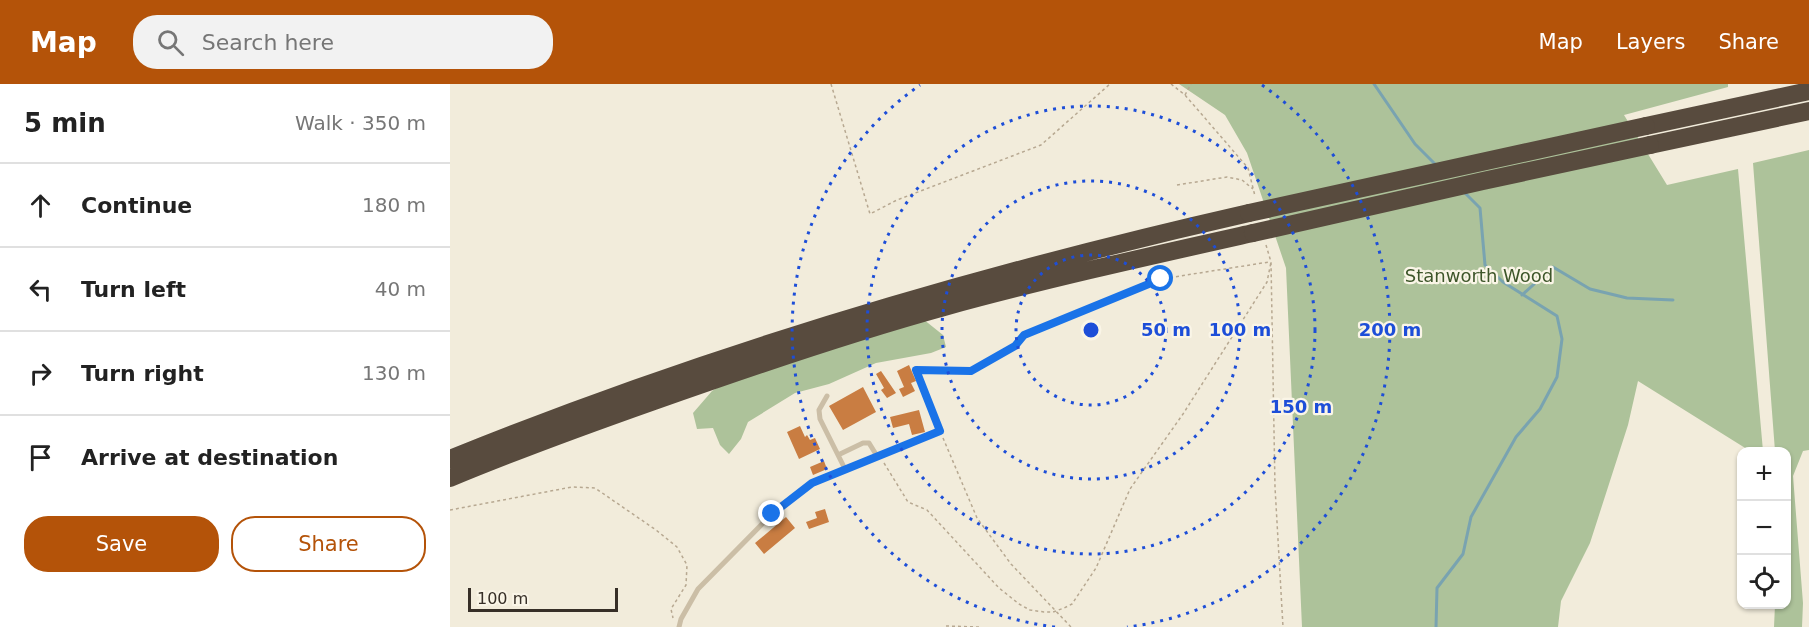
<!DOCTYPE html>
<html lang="en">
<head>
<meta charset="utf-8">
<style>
  body { margin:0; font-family:"DejaVu Sans",sans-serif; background:#f2f2f2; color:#222 }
  .controls { position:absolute; right:18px; bottom:18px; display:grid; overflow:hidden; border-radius:12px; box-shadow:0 2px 4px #0004 }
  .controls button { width:54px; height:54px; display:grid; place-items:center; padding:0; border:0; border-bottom:2px solid #e0e0e0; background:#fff; color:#222; font:30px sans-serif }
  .scale { position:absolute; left:18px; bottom:15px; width:150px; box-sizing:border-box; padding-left:6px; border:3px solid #372f27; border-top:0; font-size:16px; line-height:21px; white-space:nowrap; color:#372f27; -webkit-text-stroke:4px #faf5e7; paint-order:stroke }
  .stop { position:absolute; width:18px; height:18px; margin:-14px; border:4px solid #1a73e8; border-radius:50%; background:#fff }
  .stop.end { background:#1a73e8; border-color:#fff; box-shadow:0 2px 6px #0008 }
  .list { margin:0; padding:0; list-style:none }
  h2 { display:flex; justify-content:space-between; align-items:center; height:78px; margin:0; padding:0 24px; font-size:26px }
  h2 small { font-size:20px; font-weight:400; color:#767676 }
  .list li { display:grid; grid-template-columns:39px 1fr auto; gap:18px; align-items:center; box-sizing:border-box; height:84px; padding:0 24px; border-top:2px solid #e0e0e0 }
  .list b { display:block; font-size:22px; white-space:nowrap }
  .list em { font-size:20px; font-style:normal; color:#767676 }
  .actions { display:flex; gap:12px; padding:18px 24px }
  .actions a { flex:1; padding:14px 0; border:2px solid #b45309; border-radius:24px; text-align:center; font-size:21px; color:#b45309 }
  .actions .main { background:#b45309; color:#fff }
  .icon { flex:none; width:33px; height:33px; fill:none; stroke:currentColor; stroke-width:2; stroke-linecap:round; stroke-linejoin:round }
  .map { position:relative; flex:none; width:1359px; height:543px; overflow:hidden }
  header { display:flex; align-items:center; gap:36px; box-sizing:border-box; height:84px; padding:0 30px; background:#b45309; color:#fff }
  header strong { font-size:28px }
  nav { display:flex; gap:33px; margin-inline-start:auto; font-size:21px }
  .search { width:420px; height:54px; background:#f2f2f2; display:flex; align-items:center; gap:15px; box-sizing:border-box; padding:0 21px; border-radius:24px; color:#767676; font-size:22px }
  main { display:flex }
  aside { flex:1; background:#fff }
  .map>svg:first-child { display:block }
  .green { fill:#adc29a }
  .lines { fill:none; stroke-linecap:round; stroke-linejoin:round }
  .stream { stroke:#79a3b0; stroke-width:3 }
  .building { fill:#c97d42 }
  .path { stroke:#b7a891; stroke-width:1.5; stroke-dasharray:3 3; stroke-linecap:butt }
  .service { stroke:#cbbea6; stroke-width:5 }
  .motorway { stroke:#584b3e; stroke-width:18 }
  .motorway-bridge { stroke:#584b3e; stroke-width:18 }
  .route { stroke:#1a73e8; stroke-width:8 }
  .ring { fill:none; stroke:#1d4ed8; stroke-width:3; stroke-dasharray:3 6 }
  .labels { text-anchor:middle; stroke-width:4.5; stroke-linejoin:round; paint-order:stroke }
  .park-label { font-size:18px; fill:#3e562a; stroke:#faf5e7 }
  .centre { fill:#1d4ed8; stroke:#faf5e7; stroke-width:3 }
  .ring-label { font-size:18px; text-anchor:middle; font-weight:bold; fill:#1d4ed8; stroke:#faf5e7; stroke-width:4.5; stroke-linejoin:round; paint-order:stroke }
</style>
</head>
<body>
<header>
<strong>Map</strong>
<div class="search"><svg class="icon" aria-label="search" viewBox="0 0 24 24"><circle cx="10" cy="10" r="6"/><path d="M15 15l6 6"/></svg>Search here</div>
<nav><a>Map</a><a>Layers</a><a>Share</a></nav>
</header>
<main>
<aside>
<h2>5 min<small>Walk · 350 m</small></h2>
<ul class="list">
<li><svg class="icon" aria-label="ahead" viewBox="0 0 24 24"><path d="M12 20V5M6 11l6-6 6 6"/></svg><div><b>Continue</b></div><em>180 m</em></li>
<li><svg class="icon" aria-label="left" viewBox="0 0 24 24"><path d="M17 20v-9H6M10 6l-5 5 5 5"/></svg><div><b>Turn left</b></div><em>40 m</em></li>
<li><svg class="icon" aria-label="right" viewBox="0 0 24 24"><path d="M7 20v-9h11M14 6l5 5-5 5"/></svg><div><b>Turn right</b></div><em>130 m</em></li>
<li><svg class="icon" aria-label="arrive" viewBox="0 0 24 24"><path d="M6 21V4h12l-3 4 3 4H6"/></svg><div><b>Arrive at destination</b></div></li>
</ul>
<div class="actions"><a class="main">Save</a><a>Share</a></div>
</aside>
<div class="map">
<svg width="1359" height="543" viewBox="0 0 1359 543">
  <rect width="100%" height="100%" fill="#f2ecdb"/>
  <path class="green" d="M 729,0 L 1278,0 L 1278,3 L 1174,31 L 1217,101 L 1288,85 L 1313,367 L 1300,367 L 1188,297 L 1178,341 L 1140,459 L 1111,517 L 1108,543 L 852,543 L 836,184 L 797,69 L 775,31 Z
    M 1359,66 L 1359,366 L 1353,367 L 1343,392 L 1353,519 L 1352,543 L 1324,543 L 1325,521 L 1336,520 L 1336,368 L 1325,367 L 1303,79 Z
    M 473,235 L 493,251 L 496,263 L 481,269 L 426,279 L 379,300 L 345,309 L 298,338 L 291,355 L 279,370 L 270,361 L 263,344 L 247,345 L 243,329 L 262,307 L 283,294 Z"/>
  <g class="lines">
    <path class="stream" d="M 924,0 L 965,60 L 986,81
      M 1072,211 L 1103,183 L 1140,205 L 1177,214 L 1223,216
      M 986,543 L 987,504 L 1013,470 L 1021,433 L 1066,353 L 1090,325 L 1107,293 L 1112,255 L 1107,232 L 1053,198 L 1035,181 L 1030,124 L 1014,108"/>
  </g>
  <path class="building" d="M 459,281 L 466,297 L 461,299 L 465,307 L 453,313 L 449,305 L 454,303 L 447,287 Z
    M 431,287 L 446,309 L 437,314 L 431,306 L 434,304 L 426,290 Z
    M 413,303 L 426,328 L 393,346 L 379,322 Z
    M 469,326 L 475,348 L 462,351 L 459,340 L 443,344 L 440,333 Z
    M 350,342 L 355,353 L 357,351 L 360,356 L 365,354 L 370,365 L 349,375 L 337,348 Z
    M 374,377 L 377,385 L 363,391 L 360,383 Z
    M 375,425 L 379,438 L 359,445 L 356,438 L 367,434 L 365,428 Z
    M 336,433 L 345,444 L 314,470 L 305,459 Z"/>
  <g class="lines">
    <path class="path" d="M 381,0 L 420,130 L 447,116 L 591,61 L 660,0
      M 721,0 L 735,11 L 798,84 L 805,112
      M 735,11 L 741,0
      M 727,101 L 777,93 L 792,96 L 803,105
      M 816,161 L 821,178 L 825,403 L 833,543
      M 473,286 L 521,287 L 565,262 L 574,251 L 711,195 L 819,178
      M 493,354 L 527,434 L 561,480 L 621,543
      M 434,379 L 458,418 L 477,426 L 549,504 L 569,520 L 580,526 L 594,528 L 603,528 L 614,524 L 622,520 L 646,484 L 680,405 L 733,330 L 817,198 L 821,178
      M 0,426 L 122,403 L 145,404 L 206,446 L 227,463 L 237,481 L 236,501 L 221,525 L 223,534
      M 496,542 L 529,543"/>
    <path class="service" d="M 377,312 L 369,326 L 370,335 L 395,385
      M 388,371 L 413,359 L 419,359 L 427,372
      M 229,543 L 231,535 L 248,505 L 322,430 L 362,399 L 490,347 L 466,286"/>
    <path class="motorway" d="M 1196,42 L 1359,7
      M 1200,61 L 1359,27
      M 0,375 C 259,270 526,191 799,129
      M 0,394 C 67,366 136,341 204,317 C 300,283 396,250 494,223 C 596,195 700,172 803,149"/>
    <path class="motorway-bridge" d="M 799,129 L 1196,42
      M 803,149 L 1033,97 L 1200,61"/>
  </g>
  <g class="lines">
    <path class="route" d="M 322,430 L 362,399 L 490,347 L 466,286 L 521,287 L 565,262 L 574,251 L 711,195"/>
  </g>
  <g class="ring">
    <circle cx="641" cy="246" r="75"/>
    <circle cx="641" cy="246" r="149"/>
    <circle cx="641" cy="246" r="224"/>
    <path d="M605 543A299 299 0 0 1 470 1M812 1A299 299 0 0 1 677 543"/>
  </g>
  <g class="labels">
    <g class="park-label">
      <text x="1029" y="198">Stanworth Wood</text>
    </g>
  </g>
  <circle cx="641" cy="246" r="9" class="centre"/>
  <g class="ring-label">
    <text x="716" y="252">50 m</text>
    <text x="790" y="252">100 m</text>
    <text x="940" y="252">200 m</text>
    <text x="851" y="329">150 m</text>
  </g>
</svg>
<div class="controls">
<button>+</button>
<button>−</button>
<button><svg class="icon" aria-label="locate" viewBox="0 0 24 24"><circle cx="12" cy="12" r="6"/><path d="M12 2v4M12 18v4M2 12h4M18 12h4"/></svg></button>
</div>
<div class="scale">100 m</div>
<div class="stop" style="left:711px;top:195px"></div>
<div class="stop end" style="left:322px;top:430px"></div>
</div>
</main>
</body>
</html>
